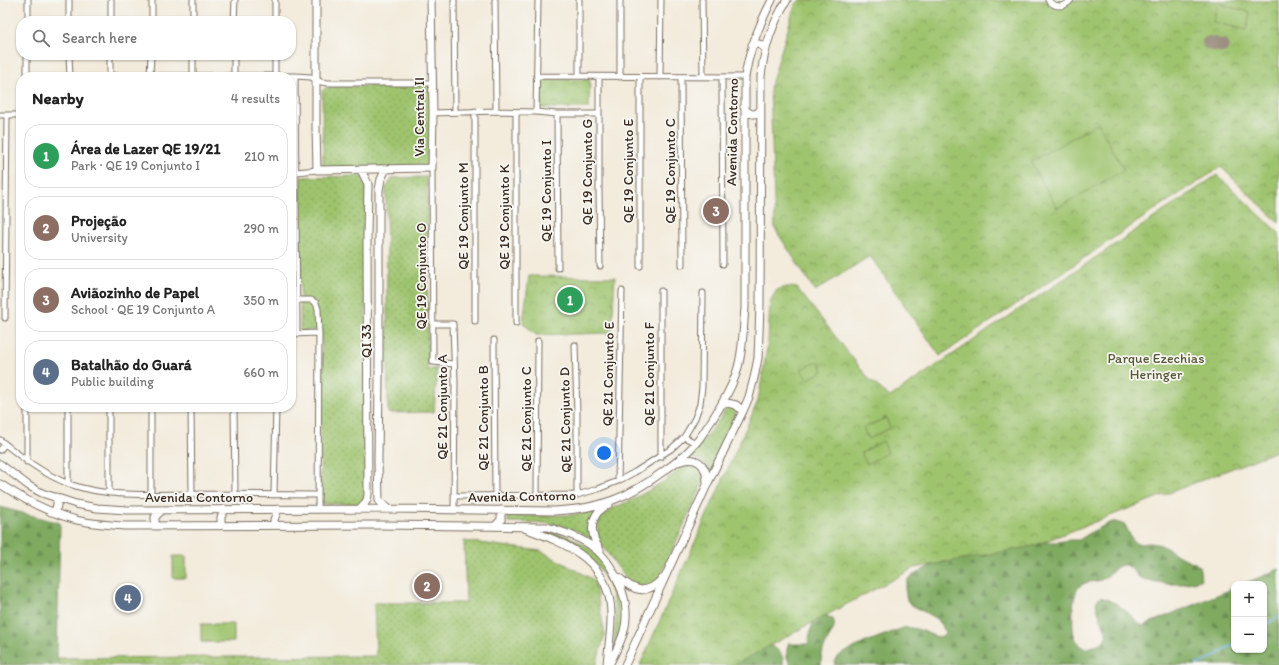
<!DOCTYPE html>
<html lang="en">
<head>
<meta charset="utf-8">
<style>
  body { margin:0; font-family:Itim,sans-serif; background:#f6f6f6; color:#222 }
  .controls { position:absolute; right:12px; bottom:12px; display:grid; overflow:hidden; border-radius:8px; box-shadow:0 1px 3px #0004 }
  .controls button { width:36px; height:36px; display:grid; place-items:center; padding:0; border:0; border-bottom:1px solid #e0e0e0; background:#fff; color:#222; font:20px sans-serif }
  .you { position:absolute; left:604px; top:453px; width:14px; height:14px; margin:-10px; border:3px solid #fff; border-radius:50%; background:#1a73e8; box-shadow:0 0 0 6px #1a73e833 }
  .badge { display:grid; place-items:center; width:26px; height:26px; border-radius:50%; background:#c8321e; color:#fff; font-size:13px; font-weight:700 }
  .pin { position:absolute; translate:-50% -50%; border:2px solid #fff; box-shadow:0 1px 4px #0006 }
  .list { margin:0; padding:0; list-style:none }
  h2 { display:flex; justify-content:space-between; align-items:center; height:52px; margin:0; padding:0 16px; font-size:17px }
  h2 small { font-size:13px; font-weight:400; color:#767676 }
  .list li { display:grid; grid-template-columns:26px 1fr auto; gap:12px; align-items:center; box-sizing:border-box; height:64px; margin:0 8px 8px; padding:0 8px; border:1px solid #e0e0e0; border-radius:16px }
  .list b { display:block; font-size:15px; white-space:nowrap }
  .list p { margin:0; font-size:13px; white-space:nowrap; color:#767676 }
  .list em { font-size:13px; font-style:normal; color:#767676 }
  .icon { flex:none; width:22px; height:22px; fill:none; stroke:currentColor; stroke-width:2; stroke-linecap:round; stroke-linejoin:round }
  .map { position:relative; flex:none; width:1279px; height:665px; overflow:hidden }
  .search { position:absolute; background:#fff; box-shadow:0 1px 3px #0004; left:16px; top:16px; width:280px; height:44px; display:flex; align-items:center; gap:10px; box-sizing:border-box; padding:0 14px; border-radius:16px; color:#767676; font-size:15px }
  .panel { position:absolute; background:#fff; box-shadow:0 1px 3px #0004; left:16px; top:72px; width:280px; height:340px; border-radius:16px }
  .map>svg:first-child { display:block }
  .grass { fill:url(#grass-dots); stroke:#6d7746 }
  .forest { fill:url(#forest-firs); stroke:#5d6a40 }
  .park { fill:url(#park-crowns); stroke:#6d7746 }
  .pitch { fill:#9fc46e; stroke:#6d7746 }
  .lines { fill:none; stroke-linecap:round; stroke-linejoin:round }
  .stream { stroke:#73b7e9; stroke-width:1.5 }
  .taxiway { stroke:#978a7c; stroke-width:14 }
  .street-casing { stroke:#7b6e60; stroke-width:7 }
  .secondary-casing { stroke:#7b6e60; stroke-width:9 }
  .street { stroke:#fff; stroke-width:5 }
  .secondary { stroke:#fff; stroke-width:7 }
  .labels { text-anchor:middle; stroke-width:3.5; stroke-linejoin:round; paint-order:stroke }
  .street-label { font-size:14px; fill:#3b2a1e; stroke:#f6f6f2 }
  .park-label { font-size:14px; fill:#595836; stroke:#f6f6f2 }
</style>
</head>
<body>
<div class="map">
<svg width="1279" height="665" viewBox="0 0 1279 665">
  <defs>
    <pattern id="grass-dots" width="8" height="8" patternUnits="userSpaceOnUse"><rect width="8" height="8" fill="#9fc46e"/><path d="M2 2h.1M6 6h.1" fill="none" stroke="#839f5a" stroke-width="1.8" stroke-linecap="round"/></pattern>
    <pattern id="forest-firs" width="22" height="20" patternUnits="userSpaceOnUse"><rect width="22" height="20" fill="#7faa61"/><path d="M5 1l3.5 6h-7zM16 11l3.5 6h-7z" fill="#698b4f"/></pattern>
    <pattern id="park-crowns" width="20" height="18" patternUnits="userSpaceOnUse"><rect width="20" height="18" fill="#9fc46e"/><path d="M2 6a3 3 0 1 1 6 0M12 15a3 3 0 1 1 6 0" fill="none" stroke="#839f5a"/></pattern>
  </defs>
  <rect width="100%" height="100%" fill="#f6f6f2"/>
  <filter id="ink" filterUnits="userSpaceOnUse"><feTurbulence type="fractalNoise" baseFrequency=".025" numOctaves="2"/><feDisplacementMap in="SourceGraphic" scale="8" xChannelSelector="R" yChannelSelector="G"/><feConvolveMatrix kernelMatrix="1 2 1 2 8 2 1 2 1" color-interpolation-filters="sRGB"/></filter>
  <filter id="wash" filterUnits="userSpaceOnUse"><feTurbulence type="fractalNoise" baseFrequency=".012" numOctaves="4" result="noise"/><feDisplacementMap in="SourceGraphic" scale="16" xChannelSelector="R" yChannelSelector="G"/><feGaussianBlur stdDeviation="0.9" result="paint"/><feColorMatrix in="noise" values="0 0 0 0 0 0 0 0 0 0 0 0 0 0 0 0 0 1.4 0 .05"/><feComposite in="paint" operator="in"/></filter>
  <g filter="url(#wash)">
    <rect width="100%" height="100%" fill="#f3ebdb"/>
    <path class="grass" d="M 427,85 L 431,88 L 432,164 L 426,169 L 326,168 L 323,166 L 322,91 L 326,87 Z
      M 361,176 L 366,184 L 365,491 L 363,501 L 357,504 L 323,504 L 320,499 L 322,330 L 300,331 L 301,177 Z
      M 427,177 L 428,370 L 437,368 L 434,412 L 388,413 L 386,188 L 393,178 Z
      M 730,405 L 736,409 L 735,418 L 710,473 C 706,462 701,460 690,457 L 719,420 L 727,407 Z
      M 690,463 C 702,464 705,472 703,483 L 660,577 L 652,586 L 638,587 L 628,581 L 601,544 L 598,536 L 598,524 L 601,518 L 611,509 L 634,499 L 651,489 L 666,480 L 686,465 Z
      M 598,510 L 592,540 C 565,520 539,523 508,522 L 508,516 L 572,515 Z
      M 538,531 C 576,531 607,556 619,591 C 620,596 623,601 624,606 C 626,620 618,635 613,648 C 614,638 616,627 616,617 C 613,584 596,554 565,541 C 556,537 547,534 538,531 Z
      M 464,541 L 541,551 L 594,580 L 605,634 L 596,665 L 60,665 L 57,658 L 376,656 L 374,603 L 466,603 Z"/>
    <path class="forest" d="M 0,507 L 60,523 L 57,658 L 60,665 L 0,665 Z
      M 1112,522 L 1116,522 L 1125,525 L 1133,541 L 1137,544 L 1151,543 L 1161,545 L 1181,557 L 1195,563 L 1199,566 L 1200,570 L 1201,580 L 1182,584 L 1168,584 L 1141,579 C 1135,575 1132,566 1125,565 C 1116,564 1111,574 1105,578 C 1098,583 1085,580 1079,587 C 1072,593 1071,629 1075,638 C 1077,642 1081,646 1085,649 L 1103,642 L 1106,636 L 1106,631 L 1100,617 L 1096,604 L 1097,600 L 1100,597 C 1117,600 1130,615 1142,626 L 1234,588 L 1234,650 L 1264,650 L 1264,584 L 1244,584 L 1279,569 L 1279,665 L 834,665 L 836,659 L 840,655 L 866,642 L 903,628 C 910,627 917,629 923,631 C 931,634 934,638 943,636 L 946,632 L 938,621 L 935,618 L 910,604 L 907,600 L 905,589 L 908,579 L 912,576 L 930,566 L 944,562 L 1042,542 L 1056,542 L 1070,540 L 1079,540 L 1093,531 Z
      M 825,615 L 833,619 C 838,629 828,636 825,646 C 822,652 821,658 821,665 L 791,665 C 785,658 786,650 789,642 L 792,644 L 808,644 C 811,632 810,618 825,615 Z
      M 762,643 C 773,646 785,651 783,665 L 729,665 Z"/>
    <path class="park" d="M 800,0 L 1279,1 L 1279,223 L 1221,167 L 1159,207 L 940,356 L 870,256 L 815,291 L 775,229 L 770,88 L 795,5 Z
      M 541,79 L 590,80 L 589,108 L 541,108 Z
      M 1217,175 L 1279,233 L 1279,450 L 1033,546 L 914,568 L 734,665 L 640,665 L 758,401 L 768,342 L 770,301 L 777,290 L 787,287 L 797,288 L 870,380 L 890,397 Z
      M 529,276 L 615,277 L 612,333 L 536,335 L 523,323 Z"/>
    <path class="pitch" d="M 1218,4 L 1250,12 L 1246,30 L 1213,22 Z
      M 1098,123 L 1124,170 L 1057,208 L 1031,162 Z
      M 819,361 L 823,371 L 807,380 L 801,369 Z
      M 886,418 L 890,428 L 869,439 L 863,428 Z
      M 883,441 L 888,452 L 867,464 L 861,453 Z
      M 173,556 L 186,556 L 186,578 L 173,578 Z
      M 201,624 L 234,624 L 234,642 L 201,642 Z"/>
    <g class="lines">
      <path class="stream" d="M 1264,625 L 1279,617
        M 1196,665 L 1211,659 L 1234,644"/>
      <path class="taxiway" d="M 1209,43 L 1222,46"/>
    </g>
  </g>
  <g filter="url(#ink)">
    <g class="lines">
      <g class="street-casing">
        <path id="street" d="M 69,0 L 69,21
          M 193,0 L 193,21
          M 275,0 L 275,21
          M 454,0 L 455,112
          M 495,0 L 496,111
          M 620,0 L 620,77
          M 702,0 L 703,77
          M 1048,0 C 1055,8 1064,8 1071,0
          M 28,21 L 28,0
          M 111,21 L 111,0
          M 152,21 L 152,0
          M 234,21 L 235,0
          M 69,55 L 70,77
          M 193,55 L 193,76
          M 110,76 L 295,76 L 311,77 L 321,82 L 328,83 L 432,83
          M 150,76 L 151,55
          M 234,76 L 234,55
          M 275,76 L 275,55
          M 295,76 L 297,334
          M 537,76 L 745,77
          M 579,76 L 579,0
          M 27,77 L 27,55
          M 110,77 L 110,55
          M 599,77 L 599,190 L 600,266
          M 660,77 L 661,0
          M 681,77 L 682,265
          M 722,77 L 723,264
          M 536,112 L 538,0
          M 433,113 L 496,111 L 536,112 L 557,114 L 599,114
          M 557,114 L 558,268
          M 0,115 L 21,115
          M 432,168 L 433,362 L 454,364
          M 296,172 L 317,170
          M 640,266 L 640,77
          M 297,300 L 311,300 L 316,303 L 318,309 L 319,333
          M 5,318 L 7,115
          M 475,321 L 475,111
          M 516,323 L 516,112
          M 433,324 L 453,324 L 455,383 L 454,510
          M 291,334 L 319,333 L 318,509
          M 494,340 L 495,496
          M 575,345 L 577,413 L 577,495
          M 109,407 L 109,493
          M 151,407 L 151,495
          M 191,407 L 192,494
          M 234,407 L 235,495
          M 684,437 L 696,443
          M 0,440 C 21,457 43,474 69,484 C 109,498 151,494 193,494 C 234,494 276,495 318,495
          M 0,450 L 5,444
          M 661,457 L 661,291
          M 27,462 L 27,407
          M 618,481 L 622,291
          M 68,484 L 68,407
          M 274,495 L 276,407
          M 454,496 L 577,495 L 598,489 L 618,481 L 635,472 L 671,449 L 684,437 L 690,427 L 695,418 L 700,404 L 702,387 L 703,293
          M 537,496 L 538,341"/>
      </g>
      <g class="secondary-casing">
        <path id="secondary" d="M 316,0 L 316,126 L 317,170 L 432,168 L 433,113 L 431,0
          M 752,45 L 759,44 L 766,49
          M 744,107 C 748,114 755,117 760,110
          M 386,169 L 381,179 L 379,190 L 379,379 L 378,461 L 379,500 L 380,502 L 389,509
          M 723,402 L 736,405 L 743,411
          M 678,462 C 696,455 707,463 707,483
          M 0,464 L 29,486 L 42,493 L 76,504 L 97,508 L 127,510 L 389,509 L 555,511 C 600,509 629,497 664,471 C 676,463 687,453 696,443 C 702,436 707,427 712,420 C 721,406 730,391 736,374 C 743,353 743,330 745,308 L 745,77 C 749,49 759,25 772,0
          M 0,484 C 23,499 47,512 73,519 C 90,524 109,525 126,526 L 381,525 L 547,527 C 585,538 605,548 620,586 C 626,599 628,617 624,631 C 621,643 614,654 609,665
          M 361,509 L 367,500 L 368,495 L 367,236 L 368,184 L 361,170
          M 51,512 L 53,512 C 58,508 58,503 56,497
          M 155,525 L 155,517 L 162,510
          M 221,525 L 221,517 L 225,509
          M 275,525 L 274,520 L 278,509
          M 495,526 L 501,520 L 501,510
          M 524,528 C 569,544 613,562 611,619 C 611,634 608,649 607,665
          M 600,550 C 592,538 589,524 598,512 C 601,509 605,506 609,504
          M 618,577 C 634,591 646,596 662,579
          M 625,665 L 707,485 L 743,411 L 749,397 L 754,378 L 758,358 L 760,306 L 761,76 C 764,49 773,22 787,0"/>
      </g>
      <use href="#street" class="street"/>
      <use href="#secondary" class="secondary"/>
    </g>
  </g>
  <g class="labels">
    <g class="street-label">
      <text transform="translate(419 117) rotate(-90)" y="5">Via Central II</text>
      <text transform="translate(732 132) rotate(-89)" y="5">Avenida Contorno</text>
      <text transform="translate(628 171) rotate(-90)" y="5">QE 19 Conjunto E</text>
      <text transform="translate(670 171) rotate(-90)" y="5">QE 19 Conjunto C</text>
      <text transform="translate(587 172) rotate(-90)" y="5">QE 19 Conjunto G</text>
      <text transform="translate(546 191) rotate(-90)" y="5">QE 19 Conjunto I</text>
      <text transform="translate(463 216) rotate(-90)" y="5">QE 19 Conjunto M</text>
      <text transform="translate(504 217) rotate(-90)" y="5">QE 19 Conjunto K</text>
      <text transform="translate(421 276) rotate(-90)" y="5">QE 19 Conjunto O</text>
      <text transform="translate(366 341) rotate(-90)" y="5">QI 33</text>
      <text transform="translate(608 374) rotate(-89)" y="5">QE 21 Conjunto E</text>
      <text transform="translate(649 374) rotate(-90)" y="5">QE 21 Conjunto F</text>
      <text transform="translate(442 407) rotate(-90)" y="5">QE 21 Conjunto A</text>
      <text transform="translate(483 418) rotate(-90)" y="5">QE 21 Conjunto B</text>
      <text transform="translate(526 419) rotate(-90)" y="5">QE 21 Conjunto C</text>
      <text transform="translate(565 420) rotate(-91)" y="5">QE 21 Conjunto D</text>
      <text transform="translate(522 496) rotate(-1)" y="5">Avenida Contorno</text>
      <text x="199" y="502">Avenida Contorno</text>
    </g>
    <g class="park-label">
      <text x="1156" y="363">Parque Ezechias<tspan x="1156" dy="16">Heringer</tspan></text>
    </g>
  </g>
</svg>
<div class="controls">
<button>+</button>
<button>−</button>
</div>
<div class="you"></div>
<div class="pin badge" style="left:570px;top:300px;background:#2e9e5b">1</div>
<div class="pin badge" style="left:427px;top:586px;background:#8d6e63">2</div>
<div class="pin badge" style="left:716px;top:211px;background:#8d6e63">3</div>
<div class="pin badge" style="left:128px;top:598px;background:#5c6f8a">4</div>
<div class="search"><svg class="icon" aria-label="search" viewBox="0 0 24 24"><circle cx="10" cy="10" r="6"/><path d="M15 15l6 6"/></svg>Search here</div>
<section class="panel">
<h2>Nearby<small>4 results</small></h2>
<ul class="list">
<li><span class="badge" style="background:#2e9e5b">1</span><div><b>Área de Lazer QE 19/21</b><p>Park · QE 19 Conjunto I</p></div><em>210 m</em></li>
<li><span class="badge" style="background:#8d6e63">2</span><div><b>Projeção</b><p>University</p></div><em>290 m</em></li>
<li><span class="badge" style="background:#8d6e63">3</span><div><b>Aviãozinho de Papel</b><p>School · QE 19 Conjunto A</p></div><em>350 m</em></li>
<li><span class="badge" style="background:#5c6f8a">4</span><div><b>Batalhão do Guará</b><p>Public building</p></div><em>660 m</em></li>
</ul>
</section>
</div>
</body>
</html>
